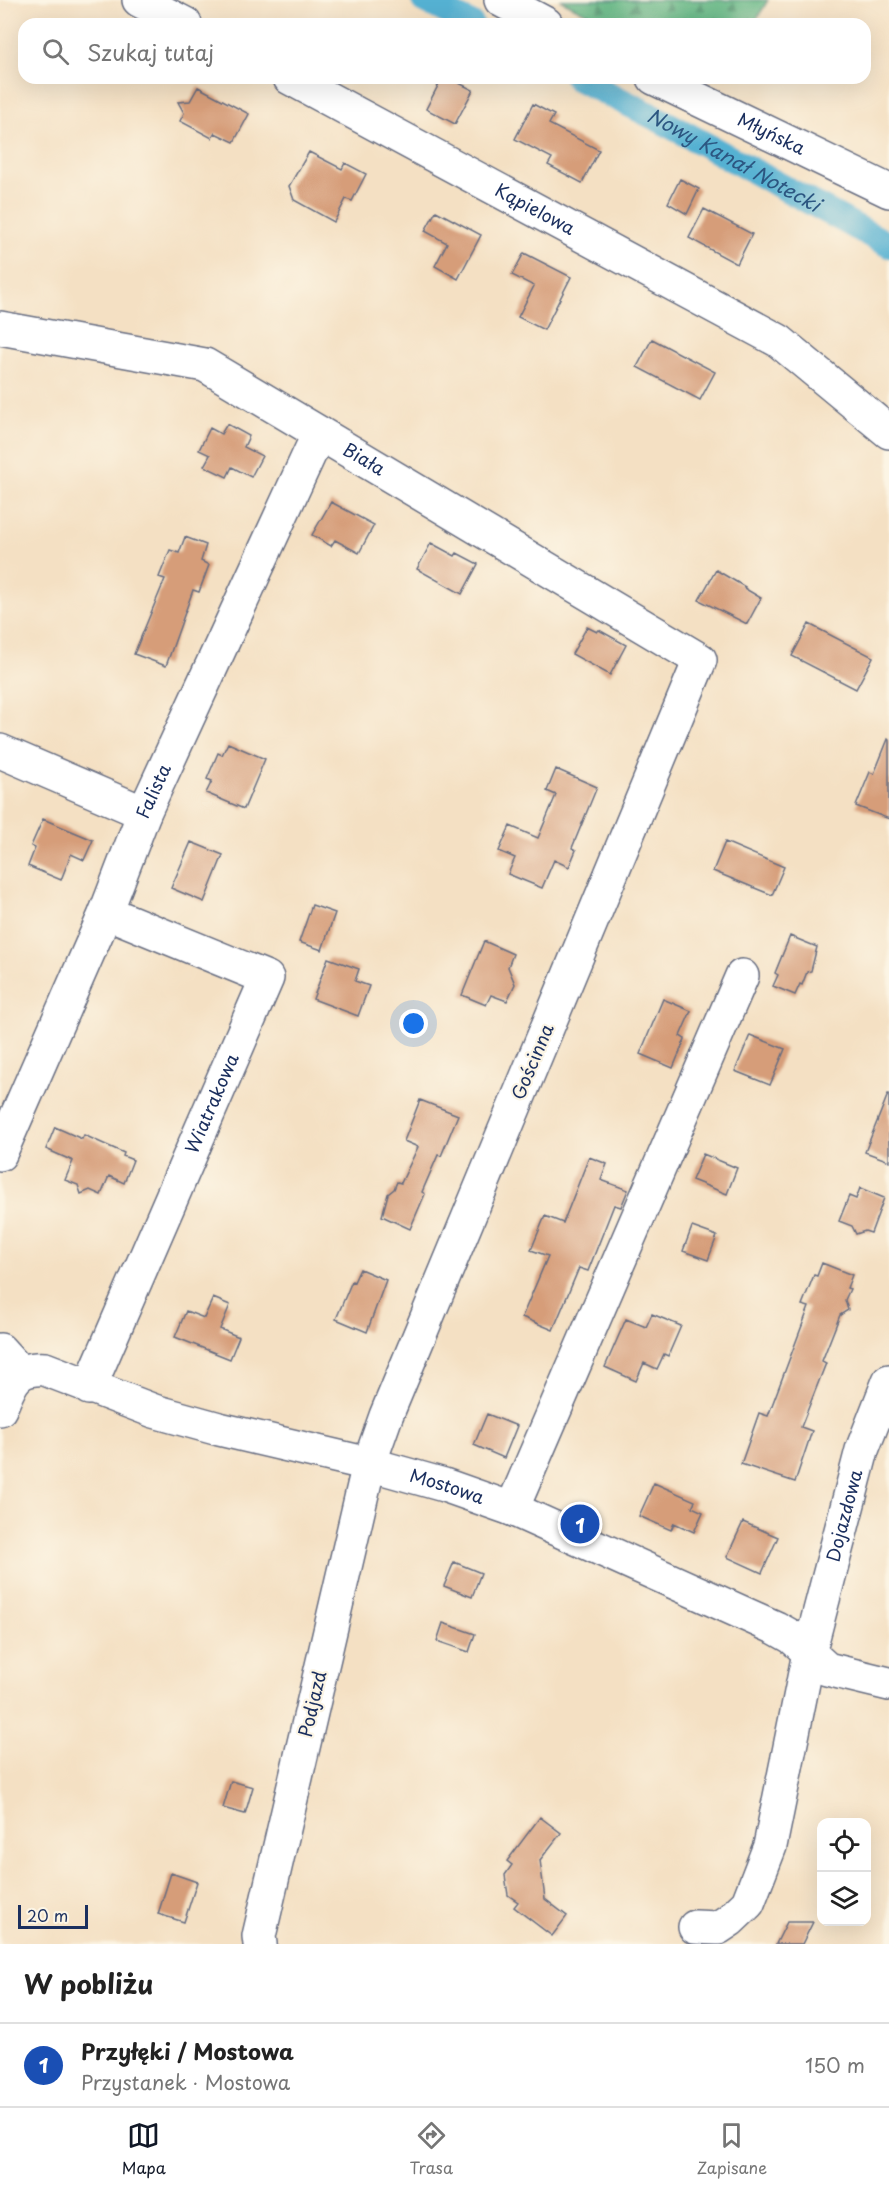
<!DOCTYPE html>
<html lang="pl">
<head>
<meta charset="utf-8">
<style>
  body { margin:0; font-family:"Playpen Sans",sans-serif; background:#f6f6f6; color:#222 }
  .controls { position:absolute; right:18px; bottom:18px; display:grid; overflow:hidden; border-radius:12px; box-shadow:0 6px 24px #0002 }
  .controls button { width:54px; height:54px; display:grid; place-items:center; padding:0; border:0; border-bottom:2px solid #e0e0e0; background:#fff; color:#222; font:30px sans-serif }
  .scale { position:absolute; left:18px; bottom:15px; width:70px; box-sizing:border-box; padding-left:6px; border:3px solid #1b2f5e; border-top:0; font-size:16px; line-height:21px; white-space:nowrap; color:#1b2f5e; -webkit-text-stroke:4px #fcf5e5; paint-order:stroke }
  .you { position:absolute; left:414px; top:1024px; width:21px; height:21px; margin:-15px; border:4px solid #fff; border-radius:50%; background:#1a73e8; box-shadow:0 0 0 9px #1a73e833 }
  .badge { display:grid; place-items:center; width:39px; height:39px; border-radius:50%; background:#111827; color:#fff; font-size:20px; font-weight:700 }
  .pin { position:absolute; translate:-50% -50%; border:3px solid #fff; box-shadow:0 2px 6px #0006 }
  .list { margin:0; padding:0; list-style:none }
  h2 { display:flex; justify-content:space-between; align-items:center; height:78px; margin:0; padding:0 24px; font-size:26px }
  h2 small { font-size:20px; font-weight:400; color:#767676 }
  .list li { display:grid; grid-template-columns:39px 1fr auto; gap:18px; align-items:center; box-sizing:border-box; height:84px; padding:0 24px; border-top:2px solid #e0e0e0 }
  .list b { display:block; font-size:22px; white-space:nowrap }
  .list p { margin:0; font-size:20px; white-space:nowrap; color:#767676 }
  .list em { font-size:20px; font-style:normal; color:#767676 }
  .icon { flex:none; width:33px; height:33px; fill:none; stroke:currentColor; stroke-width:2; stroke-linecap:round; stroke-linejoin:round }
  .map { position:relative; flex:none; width:889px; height:1944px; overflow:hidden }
  .search { position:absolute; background:#fff; box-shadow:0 6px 24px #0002; left:18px; right:18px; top:18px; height:66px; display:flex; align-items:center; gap:15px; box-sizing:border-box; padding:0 21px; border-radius:18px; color:#767676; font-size:22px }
  .sheet { height:162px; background:#fff }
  nav { display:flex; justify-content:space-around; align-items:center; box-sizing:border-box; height:84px; border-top:2px solid #e0e0e0; background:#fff; font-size:16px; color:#767676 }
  nav a { display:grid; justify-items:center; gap:3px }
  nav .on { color:#111827 }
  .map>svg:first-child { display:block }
  .forest { fill:url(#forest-firs); stroke:#407472; stroke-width:1.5 }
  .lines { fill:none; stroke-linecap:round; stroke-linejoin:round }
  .canal { stroke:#54b1d2; stroke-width:26 }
  .building { fill:#d69d79 }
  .minor-casing { stroke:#676d81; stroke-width:36 }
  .minor { stroke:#fff; stroke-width:33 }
  .labels { text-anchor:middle; stroke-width:4.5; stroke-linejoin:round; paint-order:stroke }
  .street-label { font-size:18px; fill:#1b2f5e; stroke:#fcf5e5 }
  .water-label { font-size:20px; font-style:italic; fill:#2c5681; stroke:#fcf5e5 }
</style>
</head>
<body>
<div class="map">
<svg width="889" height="1944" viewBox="0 0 889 1944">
  <defs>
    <pattern id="forest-firs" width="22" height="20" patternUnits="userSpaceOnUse" patternTransform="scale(1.5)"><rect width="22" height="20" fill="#66b886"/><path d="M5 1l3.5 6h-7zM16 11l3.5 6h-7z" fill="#539671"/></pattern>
  </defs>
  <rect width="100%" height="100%" fill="#fcf5e5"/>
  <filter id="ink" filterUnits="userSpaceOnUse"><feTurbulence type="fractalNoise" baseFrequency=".0167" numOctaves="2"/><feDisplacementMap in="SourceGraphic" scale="12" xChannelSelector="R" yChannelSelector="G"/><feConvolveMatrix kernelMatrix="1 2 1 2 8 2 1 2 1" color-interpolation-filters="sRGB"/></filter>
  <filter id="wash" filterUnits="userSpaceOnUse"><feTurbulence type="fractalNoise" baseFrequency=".008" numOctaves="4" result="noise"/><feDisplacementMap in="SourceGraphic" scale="24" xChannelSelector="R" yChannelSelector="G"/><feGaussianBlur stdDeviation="1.35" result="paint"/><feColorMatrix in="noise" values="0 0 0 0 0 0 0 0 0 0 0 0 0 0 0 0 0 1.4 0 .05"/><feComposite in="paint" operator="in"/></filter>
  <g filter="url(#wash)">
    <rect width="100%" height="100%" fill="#f4e0c3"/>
    <path class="forest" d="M 560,0 L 768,0 L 754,24 L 608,24 Z"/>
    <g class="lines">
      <g class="canal">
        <path d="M 424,0 L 471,24"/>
        <path id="s1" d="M 577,78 L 662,121 L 889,245"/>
      </g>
    </g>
    <g id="blocks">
      <path class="building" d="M 442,78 L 449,78 L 473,90 L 455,124 L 426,109 Z
        M 198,87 L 249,114 L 234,142 L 215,133 L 212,138 L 180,121 L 184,113 L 178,102 L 190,101 Z
        M 533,104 L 554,115 L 549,124 L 599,150 L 582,183 L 548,165 L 552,158 L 515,139 Z
        M 309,152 L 342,169 L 345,163 L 366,174 L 352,201 L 346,199 L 334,222 L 294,200 L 289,186 Z
        M 680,179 L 699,189 L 687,214 L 668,203 Z
        M 704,209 L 752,234 L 737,264 L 689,238 Z
        M 436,211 L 481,235 L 458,279 L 435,266 L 447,243 L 425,231 Z
        M 524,253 L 571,277 L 544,330 L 518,317 L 534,286 L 512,275 Z
        M 652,339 L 715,372 L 700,400 L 637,367 Z
        M 227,424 L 249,436 L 244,447 L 262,456 L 251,477 L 232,467 L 227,477 L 204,466 L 210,455 L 199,450 L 210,428 L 221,434 Z
        M 331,502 L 374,525 L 359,553 L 335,540 L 331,546 L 312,535 Z
        M 185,537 L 206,545 L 201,561 L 209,565 L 199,592 L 193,590 L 166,666 L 134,654 L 165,579 L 159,577 L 170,550 L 179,553 Z
        M 431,543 L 455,556 L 457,553 L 478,564 L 462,594 L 417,569 Z
        M 716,570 L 745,587 L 744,588 L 761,598 L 747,624 L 699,600 Z
        M 809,624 L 873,657 L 856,689 L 792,656 Z
        M 587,627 L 597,632 L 599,630 L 626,645 L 610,675 L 572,654 Z
        M 888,739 L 889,740 L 889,819 L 856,806 L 870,772 L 874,774 Z
        M 228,743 L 265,759 L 244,809 L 206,793 L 212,781 L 207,779 L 218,753 L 222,755 Z
        M 556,769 L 597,787 L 572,848 L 576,850 L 569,867 L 554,860 L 542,888 L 508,874 L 515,858 L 499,851 L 510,826 L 538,838 L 556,795 L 547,791 Z
        M 43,819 L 93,840 L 84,860 L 71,854 L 61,880 L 28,866 L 35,848 L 31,846 Z
        M 191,842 L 223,855 L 204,902 L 171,888 Z
        M 725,842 L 784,867 L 772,895 L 713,871 Z
        M 312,905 L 335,913 L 322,950 L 299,942 Z
        M 790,936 L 817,947 L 811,971 L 807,972 L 802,985 L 800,984 L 795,995 L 773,986 L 778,975 L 775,973 Z
        M 484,941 L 513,954 L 508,967 L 515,984 L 507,1001 L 491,995 L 486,1005 L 462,995 Z
        M 328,958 L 359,969 L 355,981 L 369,986 L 358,1016 L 313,999 Z
        M 663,999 L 691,1011 L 680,1036 L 685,1039 L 673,1068 L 640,1054 Z
        M 750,1035 L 785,1049 L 770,1085 L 735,1071 Z
        M 888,1094 L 889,1094 L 889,1161 L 865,1152 Z
        M 420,1100 L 458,1115 L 441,1156 L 438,1155 L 422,1192 L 425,1194 L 410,1229 L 382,1216 L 388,1194 L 394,1189 L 397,1182 L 401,1183 L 418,1147 L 404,1141 Z
        M 55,1127 L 82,1139 L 84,1135 L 124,1153 L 123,1156 L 133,1160 L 124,1183 L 109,1176 L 101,1195 L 90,1190 L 81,1194 L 78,1185 L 65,1180 L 73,1161 L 46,1149 Z
        M 703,1154 L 737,1168 L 727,1194 L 692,1180 Z
        M 589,1157 L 607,1164 L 601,1180 L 628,1190 L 621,1207 L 614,1205 L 588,1271 L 579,1268 L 553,1330 L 522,1317 L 548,1256 L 531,1250 L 545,1216 L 563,1223 Z
        M 860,1188 L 884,1198 L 871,1233 L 865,1231 L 856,1234 L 852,1226 L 839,1221 L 849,1196 L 856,1199 Z
        M 692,1227 L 717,1236 L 708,1260 L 683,1251 Z
        M 822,1263 L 852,1275 L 847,1288 L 850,1289 L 845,1300 L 848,1310 L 840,1315 L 822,1361 L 826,1363 L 801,1427 L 812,1431 L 795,1482 L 741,1464 L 759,1413 L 768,1416 L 809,1307 L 802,1305 L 814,1275 L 817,1276 Z
        M 360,1269 L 386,1280 L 367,1332 L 336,1319 L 352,1281 L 354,1282 Z
        M 213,1298 L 230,1305 L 220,1329 L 239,1337 L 230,1359 L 175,1337 L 186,1311 L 204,1318 Z
        M 652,1314 L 681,1326 L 668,1356 L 664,1354 L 657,1369 L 644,1363 L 636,1381 L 605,1367 L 626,1319 L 646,1327 Z
        M 487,1414 L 517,1426 L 504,1458 L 474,1445 Z
        M 654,1483 L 695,1501 L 692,1507 L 703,1512 L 694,1532 L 674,1523 L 671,1530 L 639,1516 Z
        M 743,1522 L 778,1537 L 762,1573 L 727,1557 Z
        M 454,1562 L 481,1573 L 472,1597 L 444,1586 Z
        M 443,1623 L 475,1634 L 469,1652 L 437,1641 Z
        M 231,1781 L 253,1787 L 245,1814 L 223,1808 Z
        M 540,1817 L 561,1833 L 540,1860 L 545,1899 L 567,1916 L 552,1936 L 514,1907 L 518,1902 L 508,1895 L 505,1875 L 512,1865 L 507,1861 Z
        M 171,1873 L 197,1882 L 184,1922 L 158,1914 Z
        M 787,1922 L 813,1922 L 802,1944 L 776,1944 Z"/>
    </g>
  </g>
  <g filter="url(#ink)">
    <use href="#blocks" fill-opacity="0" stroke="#676d81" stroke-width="1.5"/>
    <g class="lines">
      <g class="minor-casing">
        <g id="minor">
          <path d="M 139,0 L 185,24"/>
          <path d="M 501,0 L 546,24"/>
          <path id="s2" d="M 290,78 L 779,341 L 889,432"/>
          <path id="s3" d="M 654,78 L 889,191"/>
          <path id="s4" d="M 0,328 L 205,365 L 700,660 L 386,1416 L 369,1464 L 259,1936 L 260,1944"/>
          <path d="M 0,751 L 144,813"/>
          <path id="s5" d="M 0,1154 L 106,912 L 144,813 L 319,433"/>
          <path d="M 0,1350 L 20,1372"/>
          <path id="s6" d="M 89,1388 L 267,978 L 106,912"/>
          <path id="s7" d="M 0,1409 C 11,1385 13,1367 45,1369 L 154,1411 L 219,1429 L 369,1464 L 444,1485 L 512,1509 L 776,1628 L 792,1637 L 827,1669 L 889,1684"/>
          <path d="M 512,1509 L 742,976"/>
          <path id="s8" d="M 695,1927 L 718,1928 L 730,1920 L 748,1903 L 770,1846 L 809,1653 L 862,1450 L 889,1381"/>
        </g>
      </g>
      <use href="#minor" class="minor"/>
    </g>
  </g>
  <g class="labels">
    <g class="street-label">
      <text dy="6" stroke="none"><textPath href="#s3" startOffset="130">Młyńska</textPath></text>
      <text dy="6" stroke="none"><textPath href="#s2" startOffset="278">Kąpielowa</textPath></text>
      <text dy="6" stroke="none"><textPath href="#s4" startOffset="393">Biała</textPath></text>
      <text dy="6" stroke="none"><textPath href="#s5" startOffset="394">Falista</textPath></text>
      <text transform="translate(533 1062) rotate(-67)" y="6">Gościnna</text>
      <text dy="6" stroke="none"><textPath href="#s6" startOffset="310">Wiatrakowa</textPath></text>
      <text dy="6" stroke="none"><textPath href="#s7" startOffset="486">Mostowa</textPath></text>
      <text dy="6" stroke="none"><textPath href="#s8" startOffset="462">Dojazdowa</textPath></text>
      <text transform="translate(313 1704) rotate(-77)" y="6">Podjazd</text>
    </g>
    <g class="water-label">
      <text dy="7" stroke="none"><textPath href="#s1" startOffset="177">Nowy Kanał Notecki</textPath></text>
    </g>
  </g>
</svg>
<div class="controls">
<button><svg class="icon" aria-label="locate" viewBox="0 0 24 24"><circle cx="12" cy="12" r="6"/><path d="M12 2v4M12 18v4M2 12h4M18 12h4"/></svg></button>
<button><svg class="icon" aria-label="layers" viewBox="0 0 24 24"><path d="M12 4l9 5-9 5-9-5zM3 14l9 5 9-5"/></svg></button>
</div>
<div class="scale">20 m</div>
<div class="you"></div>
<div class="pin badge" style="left:580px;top:1524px;background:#1a4fb4">1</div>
<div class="search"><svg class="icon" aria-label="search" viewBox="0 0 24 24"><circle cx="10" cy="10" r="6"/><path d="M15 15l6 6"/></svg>Szukaj tutaj</div>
</div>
<section class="sheet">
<h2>W pobliżu<small></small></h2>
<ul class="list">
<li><span class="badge" style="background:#1a4fb4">1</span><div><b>Przyłęki / Mostowa</b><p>Przystanek · Mostowa</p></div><em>150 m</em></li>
</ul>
</section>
<nav>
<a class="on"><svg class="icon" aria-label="map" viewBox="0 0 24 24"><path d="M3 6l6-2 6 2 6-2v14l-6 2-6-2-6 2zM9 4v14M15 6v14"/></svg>Mapa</a>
<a><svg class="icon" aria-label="directions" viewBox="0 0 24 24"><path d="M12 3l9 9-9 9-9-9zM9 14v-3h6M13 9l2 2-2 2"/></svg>Trasa</a>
<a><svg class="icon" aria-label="saved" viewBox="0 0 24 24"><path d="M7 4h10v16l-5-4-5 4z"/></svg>Zapisane</a>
</nav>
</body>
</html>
